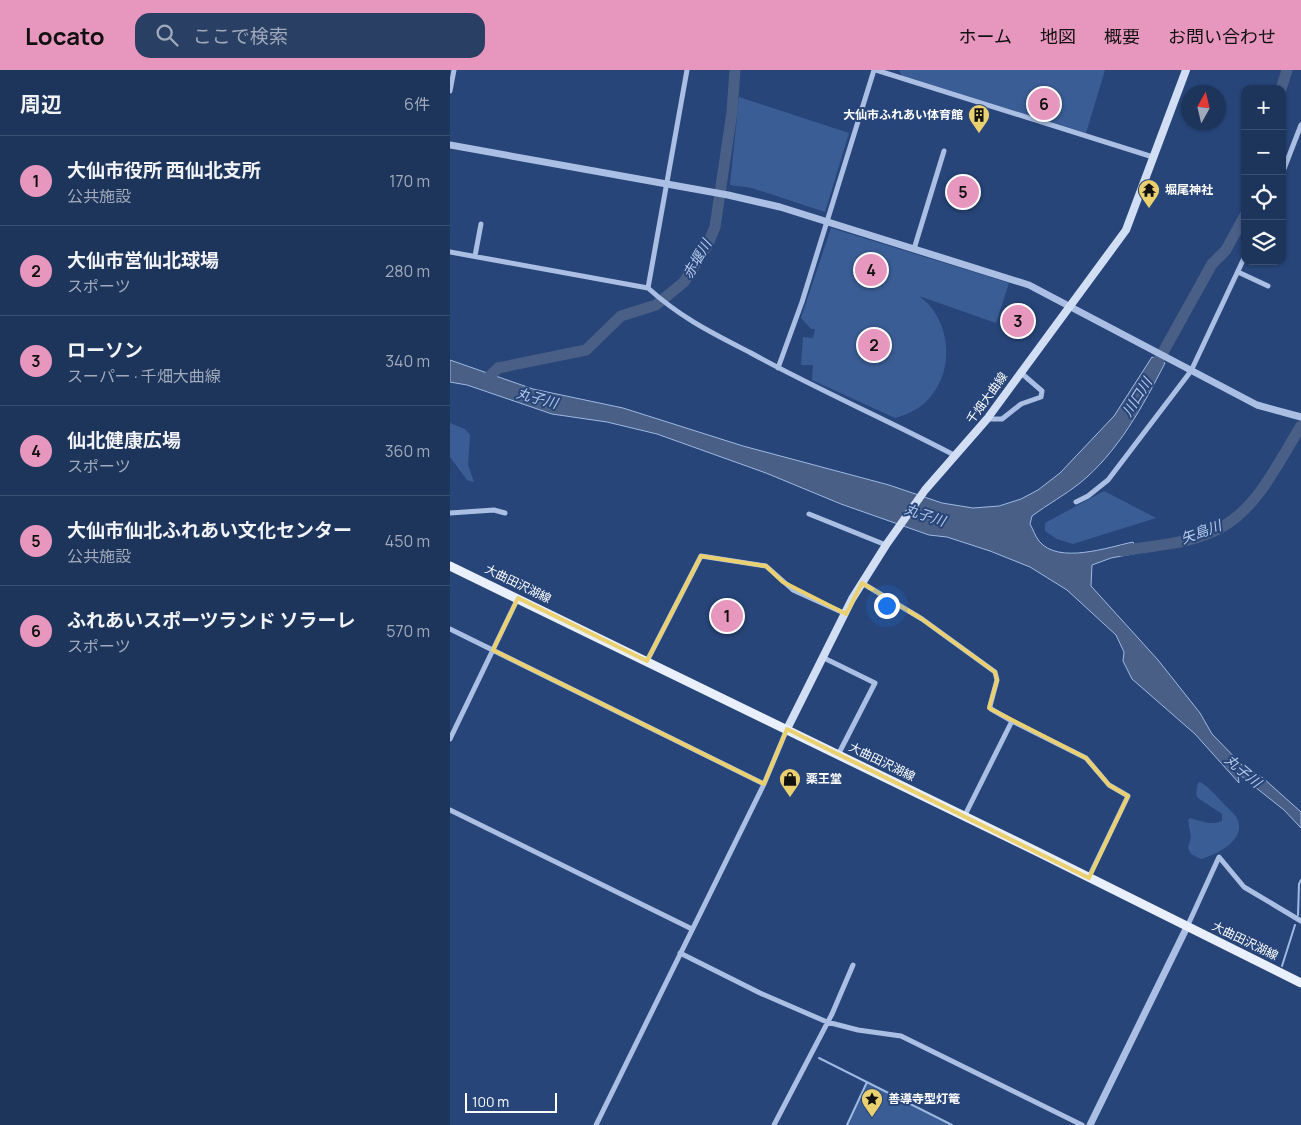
<!DOCTYPE html>
<html lang="ja">
<head>
<meta charset="utf-8">
<style>
  body { margin:0; font-family:Manrope,"Noto Sans JP",sans-serif; background:#2a3f64; color:#f1f3f6 }
  .controls { position:absolute; right:15px; top:15px; display:grid; overflow:hidden; border-radius:10px; box-shadow:0 1px 4px #0004 }
  .controls button { width:45px; height:45px; display:grid; place-items:center; padding:0; border:0; border-bottom:1px solid #3b4f71; background:#1d345b; color:#f1f3f6; font:25px sans-serif }
  .compass { position:absolute; left:731px; top:15px; width:45px; height:45px; border-radius:50%; background:#1d345b; box-shadow:0 1px 4px #0004; rotate:8deg }
  .scale { position:absolute; left:15px; bottom:12px; width:92px; box-sizing:border-box; padding-left:5px; border:2px solid #fff; border-top:0; font-size:14px; line-height:18px; white-space:nowrap; color:#fff; -webkit-text-stroke:4px #274579; paint-order:stroke }
  .you { position:absolute; left:436px; top:535px; width:18px; height:18px; margin:-12px; border:4px solid #fff; border-radius:50%; background:#1a73e8; box-shadow:0 0 0 8px #1a73e833 }
  .badge { display:grid; place-items:center; width:32px; height:32px; border-radius:50%; background:#e797bd; color:#111; font-size:16px; font-weight:700 }
  .pin { position:absolute; translate:-50% -50%; border:2px solid #fff; box-shadow:0 1px 5px #0006 }
  .list { margin:0; padding:0; list-style:none }
  h2 { display:flex; justify-content:space-between; align-items:center; height:65px; margin:0; padding:0 20px; font-size:21px }
  h2 small { font-size:16px; font-weight:400; color:#a0aabb }
  .list li { display:grid; grid-template-columns:32px 1fr auto; gap:15px; align-items:center; box-sizing:border-box; height:90px; padding:0 20px; border-top:1px solid #3b4f71 }
  .list b { display:block; font-size:19px; white-space:nowrap }
  .list p { margin:0; font-size:16px; white-space:nowrap; color:#a0aabb }
  .list em { font-size:16px; font-style:normal; color:#a0aabb }
  .icon { flex:none; width:28px; height:28px; fill:none; stroke:currentColor; stroke-width:2; stroke-linecap:round; stroke-linejoin:round }
  .map { position:relative; flex:none; width:851px; height:1055px; overflow:hidden }
  header { display:flex; align-items:center; gap:30px; box-sizing:border-box; height:70px; padding:0 25px; background:#e797bd; color:#111 }
  header strong { font-size:24px }
  nav { display:flex; gap:28px; margin-inline-start:auto; font-size:18px }
  .search { width:350px; height:45px; background:#2a3f64; display:flex; align-items:center; gap:12px; box-sizing:border-box; padding:0 18px; border-radius:15px; color:#a0aabb; font-size:19px }
  main { display:flex }
  aside { flex:1; background:#1d345b }
  .map>svg:first-child { display:block }
  .green { fill:#3b5d96 }
  .water { fill:#495f86; stroke:#9eb9e3 }
  .lines { fill:none; stroke-linecap:round; stroke-linejoin:round }
  .stream { stroke:#9eb9e3; stroke-width:2 }
  .river { stroke:#495f86; stroke-width:11 }
  .minor { stroke:#aabfe3; stroke-width:5 }
  .tertiary { stroke:#aabfe3; stroke-width:7 }
  .secondary { stroke:#d2def3; stroke-width:8 }
  .primary { stroke:#e9effc; stroke-width:9 }
  .marked { fill:none; stroke:#ebd070; stroke-width:4; stroke-linejoin:round }
  .labels { text-anchor:middle; stroke-width:4; stroke-linejoin:round; paint-order:stroke }
  .poi-label { font-size:12px; font-weight:bold; fill:#fff; stroke:#274579; text-anchor:start }
  .street-label { font-size:12px; fill:#fff; stroke:#274579 }
  .water-label { font-size:14px; font-style:italic; fill:#b5caeb; stroke:#274579 }
</style>
</head>
<body>
<header>
<strong>Locato</strong>
<div class="search"><svg class="icon" aria-label="search" viewBox="0 0 24 24"><circle cx="10" cy="10" r="6"/><path d="M15 15l6 6"/></svg>ここで検索</div>
<nav><a>ホーム</a><a>地図</a><a>概要</a><a>お問い合わせ</a></nav>
</header>
<main>
<aside>
<h2>周辺<small>6件</small></h2>
<ul class="list">
<li><span class="badge">1</span><div><b>大仙市役所 西仙北支所</b><p>公共施設</p></div><em>170 m</em></li>
<li><span class="badge">2</span><div><b>大仙市営仙北球場</b><p>スポーツ</p></div><em>280 m</em></li>
<li><span class="badge">3</span><div><b>ローソン</b><p>スーパー · 千畑大曲線</p></div><em>340 m</em></li>
<li><span class="badge">4</span><div><b>仙北健康広場</b><p>スポーツ</p></div><em>360 m</em></li>
<li><span class="badge">5</span><div><b>大仙市仙北ふれあい文化センター</b><p>公共施設</p></div><em>450 m</em></li>
<li><span class="badge">6</span><div><b>ふれあいスポーツランド ソラーレ</b><p>スポーツ</p></div><em>570 m</em></li>
</ul>
</aside>
<div class="map">
<svg width="851" height="1055" viewBox="0 0 851 1055">
  <rect width="100%" height="100%" fill="#274579"/>
  <path class="green" d="M 449,0 L 655,0 L 636,63 L 452,6 Z
    M 289,27 L 399,63 L 375,142 L 302,118 L 280,115 Z
    M 381,158 L 559,213 L 546,253 L 469,226 C 472,229 477,232 480,236 C 501,261 502,301 481,326 C 472,338 459,344 445,348 L 362,310 L 363,295 L 351,295 L 353,267 L 363,268 L 365,259 L 361,259 L 351,248 Z
    M 0,353 L 15,359 L 20,365 L 18,395 L 24,412 L 17,410 L 0,387 Z
    M 654,421 L 706,448 L 623,474 L 607,469 L 595,461 L 595,453 Z
    M 750,712 C 759,717 766,726 773,733 C 778,739 786,744 788,751 C 795,771 766,785 751,789 L 741,784 L 738,778 L 741,767 L 738,750 L 740,748 C 752,751 759,756 772,751 L 772,744 L 748,728 L 746,724 L 748,713 Z
    M 417,1012 L 502,1055 L 397,1055 Z"/>
  <path class="water" d="M 702,287 L 715,293 C 693,336 668,382 630,413 C 615,425 598,434 582,446 L 580,454 C 583,459 585,466 589,471 C 608,495 659,477 683,472 L 688,483 L 661,488 L 642,495 L 641,516 L 708,590 L 750,643 L 762,664 L 794,697 L 813,708 L 851,742 L 851,758 L 834,740 L 790,705 L 788,705 L 789,713 L 745,664 L 682,609 L 673,591 L 674,582 L 666,565 L 617,520 L 580,497 L 540,481 L 497,467 L 479,465 L 391,434 L 316,403 L 207,364 L 157,352 L 102,344 L 17,315 L 0,312 L 0,290 L 83,319 L 173,338 L 293,376 L 439,415 L 492,433 L 523,438 L 549,436 L 571,429 L 588,420 L 610,403 L 664,346 Z"/>
  <g class="lines">
    <path class="stream" d="M 848,845 L 849,814 L 851,810
      M 832,896 L 845,855
      M 369,988 L 502,1055
      M 397,1055 L 417,1012"/>
    <path class="river" d="M 831,19 L 837,0
      M 702,302 L 762,194 L 776,180 L 795,145
      M 35,311 L 48,298 L 136,280 L 171,246 L 206,235 L 234,212 L 257,176 L 265,157 L 282,42 L 285,0
      M 672,481 C 705,475 744,474 774,456 C 810,434 829,391 851,356"/>
    <path class="minor" d="M 426,0 L 703,87
      M 0,21 L 4,0
      M 832,104 L 851,55
      M 464,179 L 494,81
      M 0,182 L 198,218 C 231,248 262,263 301,283 C 368,320 438,350 506,386
      M 25,186 L 31,154
      M 788,202 L 818,216
      M 198,218 L 237,0
      M 328,298 L 352,232 L 424,0
      M 537,349 L 552,349 L 571,334 L 591,327 L 592,321 L 570,302
      M 626,432 L 638,426 L 658,410 L 741,301 L 795,186
      M 0,443 L 44,440 L 55,443
      M 359,444 L 436,475
      M 412,513 L 472,549 L 545,602 L 547,610 L 540,636 L 541,639 L 562,651
      M 0,559 L 314,714
      M 374,588 L 425,613 L 388,685
      M 197,591 L 251,486 L 316,496 L 343,520 L 396,544
      M 0,669 L 68,528
      M 0,740 L 242,859
      M 514,747 L 562,651 L 636,688 L 659,715 L 678,726 L 639,807
      M 737,857 L 769,787 L 794,817 L 851,851
      M 230,883 L 310,923 L 377,952 L 408,960 L 451,966 L 632,1055
      M 146,1055 L 314,714 L 337,659
      M 324,1055 L 382,944 L 403,895"/>
    <path class="tertiary" d="M 0,75 L 278,125 L 330,137 L 579,215 L 807,335 L 851,347
      M 640,1055 L 737,857"/>
    <path class="secondary" d="M 337,659 L 402,529 L 436,475 L 475,420 L 537,349 L 676,160 L 736,0"/>
    <path class="primary" d="M 0,496 L 588,782 L 851,913"/>
  </g>
  <path class="marked" d="M 251,486 L 316,496 L 333,512 L 396,544 L 412,513 L 472,549 L 545,602 L 547,610 L 539,638 L 636,688 L 659,715 L 678,726 L 639,808 L 337,659 L 314,714 L 43,580 L 68,528 L 197,591 Z"/>
  <defs>
    <g id="building-pin" transform="scale(1.125)"><path d="M0 17L-7.5 6A9.5 9.5 0 1 1 7.5 6Z" fill="#ebd070" stroke="#274579"/><path d="M-4-6H4V6H1V3H-1V6H-4ZM-2.5-4.3h1.7v1.8h-1.7ZM.8-4.3h1.7v1.8H.8ZM-2.5-1h1.7V.8h-1.7ZM.8-1h1.7V.8H.8Z" fill="#111"/></g>
    <g id="temple-pin" transform="scale(1.125)"><path d="M0 17L-7.5 6A9.5 9.5 0 1 1 7.5 6Z" fill="#ebd070" stroke="#274579"/><path d="M0-6L5-2H3V0L6.5 2.5H4V6H1.5V3h-3V6H-4V2.5H-6.5L-3 0V-2H-5Z" fill="#111"/></g>
    <g id="shop-pin" transform="scale(1.125)"><path d="M0 17L-7.5 6A9.5 9.5 0 1 1 7.5 6Z" fill="#ebd070" stroke="#274579"/><path d="M-5-2.5h2.3a2.7 3.5 0 0 1 5.4 0H5L5.5 6h-11ZM-1.5-2.5h3a1.5 2.3 0 0 0-3 0Z" fill="#111"/></g>
    <g id="sight-pin" transform="scale(1.125)"><path d="M0 17L-7.5 6A9.5 9.5 0 1 1 7.5 6Z" fill="#ebd070" stroke="#274579"/><path d="M0-6L1.8-2.2L6-1.7L2.9 1.2L3.7 5.4L0 3.3L-3.7 5.4L-2.9 1.2L-6-1.7L-1.8-2.2Z" fill="#111"/></g>
  </defs>
  <g fill-rule="evenodd">
    <use href="#building-pin" x="529" y="45"/>
    <use href="#temple-pin" x="699" y="120"/>
    <use href="#shop-pin" x="340" y="709"/>
    <use href="#sight-pin" x="422" y="1029"/>
  </g>
  <g class="labels">
    <g class="poi-label">
      <text x="513" y="49" text-anchor="end">大仙市ふれあい体育館</text>
      <text x="715" y="124">堀尾神社</text>
      <text x="356" y="713">薬王堂</text>
      <text x="438" y="1033">善導寺型灯篭</text>
    </g>
    <g class="street-label">
      <text transform="translate(537 328) rotate(-54)" y="4">千畑大曲線</text>
      <text transform="translate(68 514) rotate(26)" y="4">大曲田沢湖線</text>
      <text transform="translate(432 692) rotate(26)" y="4">大曲田沢湖線</text>
      <text transform="translate(795 871) rotate(26)" y="4">大曲田沢湖線</text>
    </g>
    <g class="water-label">
      <text transform="translate(247 189) rotate(-60)" y="5">赤堰川</text>
      <text transform="translate(687 327) rotate(-58)" y="5">川口川</text>
      <text transform="translate(87 328) rotate(15)" y="5">丸子川</text>
      <text transform="translate(475 445) rotate(18)" y="5">丸子川</text>
      <text transform="translate(751 462) rotate(-20)" y="5">矢島川</text>
      <text transform="translate(793 701) rotate(40)" y="5">丸子川</text>
    </g>
  </g>
</svg>
<div class="controls">
<button>+</button>
<button>−</button>
<button><svg class="icon" aria-label="locate" viewBox="0 0 24 24"><circle cx="12" cy="12" r="6"/><path d="M12 2v4M12 18v4M2 12h4M18 12h4"/></svg></button>
<button><svg class="icon" aria-label="layers" viewBox="0 0 24 24"><path d="M12 4l9 5-9 5-9-5zM3 14l9 5 9-5"/></svg></button>
</div>
<svg class="compass" viewBox="-18 -18 36 36"><path d="M0-13l5 13h-10z" fill="#e53935"/><path d="M0 13l5-13h-10z" fill="#a0aabb"/></svg>
<div class="scale">100 m</div>
<div class="you"></div>
<div class="pin badge" style="left:277px;top:546px">1</div>
<div class="pin badge" style="left:424px;top:275px">2</div>
<div class="pin badge" style="left:568px;top:251px">3</div>
<div class="pin badge" style="left:421px;top:200px">4</div>
<div class="pin badge" style="left:513px;top:122px">5</div>
<div class="pin badge" style="left:594px;top:34px">6</div>
</div>
</main>
</body>
</html>
